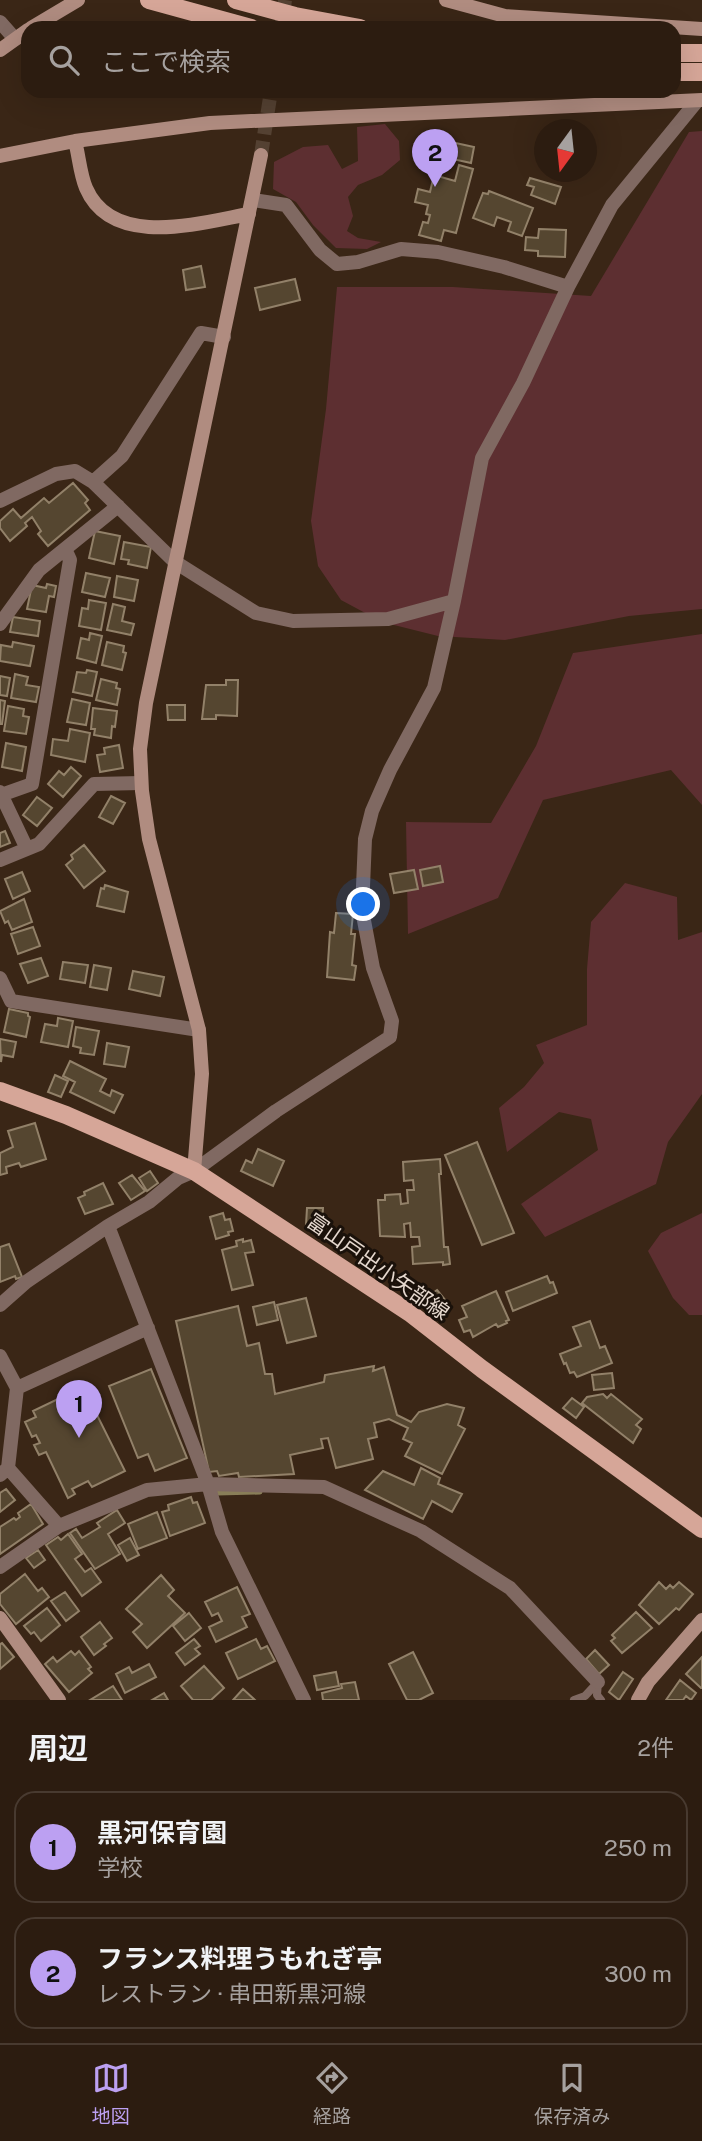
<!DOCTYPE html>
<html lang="ja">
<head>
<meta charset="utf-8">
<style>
  body { margin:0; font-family:"Public Sans","Noto Sans JP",sans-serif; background:#342519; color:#f1f3f6 }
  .compass { position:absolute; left:534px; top:119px; width:63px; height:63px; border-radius:50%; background:#2c1c10; box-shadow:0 7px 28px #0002; rotate:195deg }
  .you { position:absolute; left:364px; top:905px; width:24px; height:24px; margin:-18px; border:5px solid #fff; border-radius:50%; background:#1a73e8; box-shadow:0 0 0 10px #1a73e833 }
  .badge { display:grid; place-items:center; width:46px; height:46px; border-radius:50%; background:#bca0f2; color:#111; font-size:23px; font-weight:700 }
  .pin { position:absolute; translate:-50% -58px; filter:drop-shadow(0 2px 4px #0008) }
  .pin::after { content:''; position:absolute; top:37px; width:24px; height:21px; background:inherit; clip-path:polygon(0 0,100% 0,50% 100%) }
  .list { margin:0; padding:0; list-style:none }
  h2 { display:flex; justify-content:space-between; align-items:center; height:91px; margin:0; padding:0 28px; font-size:30px }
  h2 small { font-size:23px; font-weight:400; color:#a6a19f }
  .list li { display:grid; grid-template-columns:46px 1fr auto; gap:21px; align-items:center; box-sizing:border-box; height:112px; margin:0 14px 14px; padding:0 14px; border:2px solid #483a30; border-radius:21px }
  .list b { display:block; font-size:26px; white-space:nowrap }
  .list p { margin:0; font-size:23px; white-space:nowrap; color:#a6a19f }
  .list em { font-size:23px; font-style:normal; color:#a6a19f }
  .icon { flex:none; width:38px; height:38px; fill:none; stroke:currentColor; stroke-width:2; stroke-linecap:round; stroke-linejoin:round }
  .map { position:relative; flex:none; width:702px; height:1700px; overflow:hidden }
  .search { position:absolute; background:#2c1c10; box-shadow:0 7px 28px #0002; left:21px; right:21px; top:21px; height:77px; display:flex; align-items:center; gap:18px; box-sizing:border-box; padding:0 24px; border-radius:21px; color:#a6a19f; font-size:26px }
  .sheet { height:343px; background:#2c1c10 }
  nav { display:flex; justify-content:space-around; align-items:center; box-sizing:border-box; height:98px; border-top:2px solid #483a30; background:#2c1c10; font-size:19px; color:#a6a19f }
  nav a { display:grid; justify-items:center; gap:4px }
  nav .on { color:#bca0f2 }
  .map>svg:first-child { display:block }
  .green { fill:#5d2f31 }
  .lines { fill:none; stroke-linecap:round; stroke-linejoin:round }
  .stream { stroke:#897e58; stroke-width:5 }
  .building { fill:#554630; stroke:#928169; stroke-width:2 }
  .secondary-tunnel { stroke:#544132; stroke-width:14; stroke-dasharray:14 7; stroke-linecap:butt }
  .lane { stroke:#806962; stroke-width:8 }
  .street { stroke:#806962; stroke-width:14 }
  .secondary { stroke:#b08c80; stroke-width:14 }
  .primary { stroke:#d6a698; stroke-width:18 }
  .labels { text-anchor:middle; stroke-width:6; stroke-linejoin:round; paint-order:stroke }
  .street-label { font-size:21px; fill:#e5d8ce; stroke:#1a110a }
</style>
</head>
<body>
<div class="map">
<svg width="702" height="1700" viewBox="0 0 702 1700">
  <rect width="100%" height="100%" fill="#3a2616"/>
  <path class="green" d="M 385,124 L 399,141 L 400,160 L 382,175 L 358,185 L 348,197 L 353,216 L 347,231 L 358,238 L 381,242 L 367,249 L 336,248 L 313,225 L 296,202 L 273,189 L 274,162 L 303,147 L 328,145 L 342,169 L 358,161 L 357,127 Z
    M 702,131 L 702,609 L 629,616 L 505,640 L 438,636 L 382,622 L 341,600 L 318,566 L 311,521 L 326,409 L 337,287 L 453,287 L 591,296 L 689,132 Z
    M 702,634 L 702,805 L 671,770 L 543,800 L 498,898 L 408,934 L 406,822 L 491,823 L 536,746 L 573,653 Z
    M 625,883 L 677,897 L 678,940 L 702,932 L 702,1094 L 668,1142 L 656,1184 L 545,1237 L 521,1204 L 598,1150 L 591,1119 L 559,1112 L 507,1152 L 499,1108 L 524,1087 L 544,1063 L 536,1045 L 587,1025 L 587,969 L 591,922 Z
    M 702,1213 L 702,1315 L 689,1315 L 673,1298 L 648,1251 L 661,1233 Z"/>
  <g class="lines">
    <path class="stream" d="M 217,1493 L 260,1492"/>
  </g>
  <path class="building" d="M 435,138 L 448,140 L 443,162 L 429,159 Z
    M 451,142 L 474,147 L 471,163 L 448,158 Z
    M 459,165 L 473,169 L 456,233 L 444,230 L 441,241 L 419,235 L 423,222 L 428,223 L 430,215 L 426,214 L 428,205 L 415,202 L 418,189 L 430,192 L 434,175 L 455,181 Z
    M 530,178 L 561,187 L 555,204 L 531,195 L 534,187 L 527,185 Z
    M 489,191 L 533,208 L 522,236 L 508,231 L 511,222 L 497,217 L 494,226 L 473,218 L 483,193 L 488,194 Z
    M 539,229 L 566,230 L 565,257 L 538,256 L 538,251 L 525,250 L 526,237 L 538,238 Z
    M 201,266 L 205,287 L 186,290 L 183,270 Z
    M 295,279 L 300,300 L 260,310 L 255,288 Z
    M 73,483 L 88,500 L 85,503 L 90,510 L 48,546 L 38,534 L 41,531 L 32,517 L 25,523 L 27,526 L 10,541 L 0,528 L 0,521 L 13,509 L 21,518 L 44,498 L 49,503 Z
    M 95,531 L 120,536 L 114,564 L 89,558 Z
    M 124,542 L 151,547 L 147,568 L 128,564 L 129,560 L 121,559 Z
    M 86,573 L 110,578 L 105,597 L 82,592 Z
    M 117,576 L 138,580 L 134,601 L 114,597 Z
    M 47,584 L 56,586 L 54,597 L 49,596 L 46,612 L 27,609 L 32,585 L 46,588 Z
    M 89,600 L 106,603 L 101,630 L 79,626 L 82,608 L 88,609 Z
    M 113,604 L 125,607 L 122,621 L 134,624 L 131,635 L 107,630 Z
    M 13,617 L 40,621 L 38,636 L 10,632 Z
    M 90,633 L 102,636 L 96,663 L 77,658 L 81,638 L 89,640 Z
    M 13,642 L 34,646 L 30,666 L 0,661 L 1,645 L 12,647 Z
    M 107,642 L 124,646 L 123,652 L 126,653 L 122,670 L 102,665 Z
    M 87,670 L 97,672 L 92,696 L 73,692 L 77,672 L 86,673 Z
    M 15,674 L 28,677 L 26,685 L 39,687 L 36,702 L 11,698 Z
    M 0,676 L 10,678 L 7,696 L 0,695 Z
    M 101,679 L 117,683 L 116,688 L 120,689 L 117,705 L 96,700 Z
    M 226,680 L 238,680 L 237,716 L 216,715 L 216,719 L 202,719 L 206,685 L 226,685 Z
    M 72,699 L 90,703 L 86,725 L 67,722 Z
    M 0,700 L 5,701 L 2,724 L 0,724 Z
    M 167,705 L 185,705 L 185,720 L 168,720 Z
    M 8,706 L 24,709 L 23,716 L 29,717 L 26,734 L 4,731 Z
    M 93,708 L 117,711 L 115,727 L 112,726 L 111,738 L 94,735 L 95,729 L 91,729 Z
    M 70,729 L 90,733 L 85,762 L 51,755 L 53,739 L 68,741 Z
    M 6,743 L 26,747 L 22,771 L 2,767 Z
    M 119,745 L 123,768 L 100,772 L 97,755 L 105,754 L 104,748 Z
    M 71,767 L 81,776 L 63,797 L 48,784 L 59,771 L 64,775 Z
    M 111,796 L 125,803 L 113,824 L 99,817 Z
    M 37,797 L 52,808 L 37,826 L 23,815 Z
    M 5,831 L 10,843 L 0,847 L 0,833 Z
    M 84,845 L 105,871 L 84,888 L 66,865 L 73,859 L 71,855 Z
    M 440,866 L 443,882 L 423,886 L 420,870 Z
    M 414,870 L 418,889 L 394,893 L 390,874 Z
    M 22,872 L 30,891 L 13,899 L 5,879 Z
    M 105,885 L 128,892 L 124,912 L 97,906 L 101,888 L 104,889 Z
    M 24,899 L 32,922 L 12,930 L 8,921 L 5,923 L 0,911 Z
    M 336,913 L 353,914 L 351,934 L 355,934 L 352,965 L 356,966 L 354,980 L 327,977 L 330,932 L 334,933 Z
    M 33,927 L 40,946 L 18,954 L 11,934 Z
    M 41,958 L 48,976 L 28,983 L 20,964 Z
    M 63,962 L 88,965 L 85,983 L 60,979 Z
    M 94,965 L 111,968 L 107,990 L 90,987 Z
    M 133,971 L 164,977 L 160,996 L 129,989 Z
    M 9,1009 L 28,1013 L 28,1016 L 30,1017 L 26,1037 L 4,1032 Z
    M 58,1018 L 73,1021 L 68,1047 L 41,1042 L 45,1024 L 57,1026 Z
    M 76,1027 L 99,1031 L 94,1055 L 80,1053 L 81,1048 L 73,1046 Z
    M 0,1039 L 16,1042 L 13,1057 L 2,1055 L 1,1062 Z
    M 107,1043 L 129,1047 L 125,1067 L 104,1064 Z
    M 70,1061 L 106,1079 L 100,1091 L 110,1096 L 112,1090 L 123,1095 L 114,1113 L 70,1092 L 75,1082 L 63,1076 Z
    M 55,1075 L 68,1081 L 61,1097 L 48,1092 Z
    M 35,1123 L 46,1159 L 21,1167 L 19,1163 L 6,1167 L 7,1173 L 0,1175 L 0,1153 L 13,1147 L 8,1131 Z
    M 477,1142 L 514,1233 L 482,1245 L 445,1155 Z
    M 258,1149 L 284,1161 L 273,1186 L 241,1171 L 246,1160 L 252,1163 Z
    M 440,1159 L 441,1174 L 439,1174 L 444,1247 L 448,1247 L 450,1264 L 443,1265 L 443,1262 L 413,1264 L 412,1247 L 420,1246 L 419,1237 L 411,1237 L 410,1223 L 404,1224 L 405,1237 L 380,1236 L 378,1200 L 385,1200 L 385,1195 L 400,1194 L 401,1204 L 408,1203 L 407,1190 L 414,1190 L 413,1180 L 404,1181 L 403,1162 Z
    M 150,1171 L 158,1183 L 147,1191 L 139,1178 Z
    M 132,1175 L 145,1191 L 131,1200 L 119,1183 Z
    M 103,1183 L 113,1204 L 85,1214 L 78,1198 L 85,1195 L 84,1192 Z
    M 307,1208 L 323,1208 L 322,1225 L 306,1225 Z
    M 223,1213 L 225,1220 L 230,1219 L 233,1231 L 228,1232 L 229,1235 L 216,1239 L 210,1217 Z
    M 243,1239 L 243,1242 L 251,1240 L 254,1252 L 245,1253 L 253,1285 L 232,1290 L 222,1250 L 237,1246 L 236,1241 Z
    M 9,1244 L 22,1277 L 16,1279 L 15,1276 L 0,1282 L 0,1247 Z
    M 547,1276 L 550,1283 L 553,1282 L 557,1293 L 513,1311 L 506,1292 Z
    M 437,1290 L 446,1301 L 430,1312 L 422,1301 Z
    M 496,1291 L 509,1320 L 506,1321 L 507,1323 L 498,1327 L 496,1324 L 473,1337 L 470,1330 L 464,1332 L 459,1320 L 467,1317 L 462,1306 Z
    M 306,1298 L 316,1336 L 287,1343 L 277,1305 Z
    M 274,1302 L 278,1320 L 257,1325 L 253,1307 Z
    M 238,1306 L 247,1346 L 259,1343 L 265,1374 L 272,1374 L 275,1394 L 324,1382 L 325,1375 L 374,1366 L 373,1371 L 384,1367 L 397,1415 L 411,1422 L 419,1412 L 447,1404 L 464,1408 L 458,1425 L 465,1429 L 442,1474 L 405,1456 L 412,1443 L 403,1439 L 408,1428 L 389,1419 L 374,1423 L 377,1437 L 368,1439 L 373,1459 L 336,1468 L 328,1438 L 321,1439 L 323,1448 L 290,1455 L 294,1474 L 239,1477 L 238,1473 L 219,1476 L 217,1471 L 209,1472 L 176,1321 Z
    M 590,1321 L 600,1348 L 605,1346 L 612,1363 L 577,1377 L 574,1372 L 570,1373 L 566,1363 L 564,1364 L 560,1354 L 581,1346 L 573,1327 Z
    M 151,1369 L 187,1458 L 155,1471 L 148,1454 L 138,1458 L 109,1386 Z
    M 612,1373 L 614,1388 L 594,1390 L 592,1375 Z
    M 87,1385 L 99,1409 L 95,1411 L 125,1471 L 92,1487 L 88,1481 L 72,1489 L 75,1494 L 68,1498 L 46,1452 L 39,1455 L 34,1445 L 40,1443 L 36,1435 L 32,1437 L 25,1422 L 36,1417 L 33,1411 Z
    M 603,1394 L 607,1398 L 611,1394 L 642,1419 L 636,1425 L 641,1429 L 633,1443 L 582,1403 L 587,1397 Z
    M 572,1398 L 584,1407 L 576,1418 L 563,1408 Z
    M 421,1468 L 440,1478 L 438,1484 L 462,1494 L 452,1512 L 432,1501 L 423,1519 L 365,1490 L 383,1471 L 414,1485 Z
    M 6,1489 L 15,1500 L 0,1512 L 0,1493 Z
    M 191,1497 L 193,1503 L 197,1502 L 205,1523 L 170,1536 L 162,1512 L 169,1510 L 168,1505 Z
    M 31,1504 L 43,1524 L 0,1554 L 0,1527 L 14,1518 L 16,1520 L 20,1517 L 18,1513 Z
    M 117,1510 L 125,1523 L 108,1534 L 120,1554 L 95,1569 L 70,1533 L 76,1529 L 82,1538 L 100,1527 L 97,1523 Z
    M 157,1512 L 167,1538 L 138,1549 L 128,1524 Z
    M 68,1534 L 82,1554 L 75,1559 L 85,1572 L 91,1568 L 101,1582 L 82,1596 L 46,1545 L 58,1537 L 61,1540 Z
    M 130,1538 L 139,1555 L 127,1561 L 118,1545 Z
    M 38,1550 L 45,1560 L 34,1568 L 26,1558 Z
    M 25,1574 L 38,1591 L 42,1588 L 49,1597 L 16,1624 L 0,1604 L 0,1594 Z
    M 161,1575 L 174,1590 L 168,1596 L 185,1613 L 147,1648 L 133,1632 L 142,1624 L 126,1609 Z
    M 659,1582 L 666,1589 L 670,1585 L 673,1588 L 679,1582 L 693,1594 L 679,1610 L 676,1608 L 659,1624 L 639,1605 Z
    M 237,1587 L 250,1614 L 242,1617 L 247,1627 L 216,1642 L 209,1627 L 222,1621 L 218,1613 L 212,1616 L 205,1602 Z
    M 65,1592 L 79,1611 L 66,1621 L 51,1601 Z
    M 47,1608 L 60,1625 L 41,1641 L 34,1632 L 31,1634 L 24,1626 Z
    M 636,1612 L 652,1628 L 622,1653 L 611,1641 L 615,1638 L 612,1635 Z
    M 189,1613 L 201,1628 L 185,1641 L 173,1626 Z
    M 100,1622 L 112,1638 L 104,1644 L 106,1646 L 94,1655 L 81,1637 Z
    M 194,1639 L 200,1646 L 195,1649 L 200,1654 L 185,1665 L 176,1653 Z
    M 256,1639 L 261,1649 L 267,1646 L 275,1661 L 238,1679 L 226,1653 Z
    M 2,1643 L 14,1657 L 0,1669 L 0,1644 Z
    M 595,1650 L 609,1665 L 599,1674 L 586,1659 Z
    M 71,1651 L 75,1655 L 79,1651 L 91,1667 L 88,1669 L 92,1673 L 69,1692 L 45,1664 L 53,1657 L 57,1662 Z
    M 413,1652 L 433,1693 L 419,1700 L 407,1700 L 389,1664 Z
    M 702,1657 L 702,1688 L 701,1688 L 686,1674 Z
    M 149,1664 L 156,1677 L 125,1693 L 116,1674 L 129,1667 L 132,1673 Z
    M 204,1666 L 224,1688 L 211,1700 L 193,1700 L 181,1686 Z
    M 336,1672 L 339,1686 L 317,1690 L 314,1676 Z
    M 623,1672 L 633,1679 L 619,1700 L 609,1692 Z
    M 680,1680 L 696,1693 L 691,1700 L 686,1696 L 683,1700 L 666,1700 Z
    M 355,1682 L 359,1700 L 323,1700 L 322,1693 L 342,1688 L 341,1684 Z
    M 113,1686 L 122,1700 L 90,1700 Z
    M 243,1689 L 255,1700 L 233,1700 Z
    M 164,1693 L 168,1700 L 152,1700 Z"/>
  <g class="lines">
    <path class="secondary-tunnel" d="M 281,28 L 285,0
      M 261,155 L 271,91"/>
    <path class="lane" d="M 574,1700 L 585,1696 L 598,1682 L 597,1695 L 601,1700"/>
    <path class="street" d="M 0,22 L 15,39
      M 253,200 L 286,205 L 320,250 L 337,264 L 358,262 L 401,249 L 438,252 L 504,267 L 568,287
      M 93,482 L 122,456 L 201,333 L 224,337
      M 0,501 L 56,474 L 75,471 L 93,482 L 175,562 L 256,613 L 293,621 L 388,619 L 454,601
      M 0,624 L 39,570 L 118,506
      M 0,792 L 27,849
      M 1,795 L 32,784 L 70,560 L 65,549
      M 0,860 L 39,844 L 94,784 L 141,783
      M 0,978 L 11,1001 L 199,1030
      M 108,1226 L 208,1484 L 222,1532 L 304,1700
      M 0,1305 L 26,1282 L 108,1226 L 149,1202 L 178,1178 L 194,1171 L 276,1111 L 390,1037 L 392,1021 L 373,968 L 362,910 L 365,839 L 372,811 L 390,770 L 434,688 L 454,601 L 482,458 L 523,383 L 568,287 L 612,205 L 697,101
      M 0,1356 L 17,1388 L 8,1468 L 0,1475
      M 17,1388 L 148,1328
      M 59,1526 L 147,1490 L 208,1484 L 324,1487 L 421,1531 L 510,1588 L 598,1682
      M 0,1567 L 59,1526 L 8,1468"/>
    <path class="secondary" d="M 446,0 L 505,16 L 702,29
      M 31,28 L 78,0
      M 0,50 L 28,30
      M 75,141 C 79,156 80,174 86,188 C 112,249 200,223 249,214
      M 0,156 L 75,141 L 210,123 L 702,100
      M 194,1171 L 202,1074 L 199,1030 L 149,839 L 142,791 L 140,749 L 146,703 L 261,155
      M 0,1618 L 59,1700
      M 638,1700 L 648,1682 L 702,1620"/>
    <path class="primary" d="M 149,0 L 251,28
      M 236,0 L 295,16 L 360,28
      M 674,53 L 702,53
      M 674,72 L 702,72
      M 0,1091 L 66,1115 L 194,1171 L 410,1313 L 482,1369 L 702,1529"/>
  </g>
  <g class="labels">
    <g class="street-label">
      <text transform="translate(378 1267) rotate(35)" y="7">富山戸出小矢部線</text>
    </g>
  </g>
</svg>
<svg class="compass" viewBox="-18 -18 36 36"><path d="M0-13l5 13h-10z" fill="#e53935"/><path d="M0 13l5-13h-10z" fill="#a6a19f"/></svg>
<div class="you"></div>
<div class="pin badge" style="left:79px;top:1438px">1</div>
<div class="pin badge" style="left:435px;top:187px">2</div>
<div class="search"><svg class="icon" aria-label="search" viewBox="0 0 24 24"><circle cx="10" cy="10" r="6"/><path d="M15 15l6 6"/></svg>ここで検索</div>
</div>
<section class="sheet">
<h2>周辺<small>2件</small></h2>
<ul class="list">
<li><span class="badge">1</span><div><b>黒河保育園</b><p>学校</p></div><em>250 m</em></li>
<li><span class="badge">2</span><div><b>フランス料理うもれぎ亭</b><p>レストラン · 串田新黒河線</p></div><em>300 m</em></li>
</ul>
</section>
<nav>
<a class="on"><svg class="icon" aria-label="map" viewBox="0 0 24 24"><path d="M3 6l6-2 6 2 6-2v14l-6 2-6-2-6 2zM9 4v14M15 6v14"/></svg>地図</a>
<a><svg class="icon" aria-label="directions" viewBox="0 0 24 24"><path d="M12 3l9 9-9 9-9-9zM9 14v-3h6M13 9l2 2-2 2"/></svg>経路</a>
<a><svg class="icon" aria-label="saved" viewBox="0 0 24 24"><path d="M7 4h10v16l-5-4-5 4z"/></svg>保存済み</a>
</nav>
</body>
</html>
